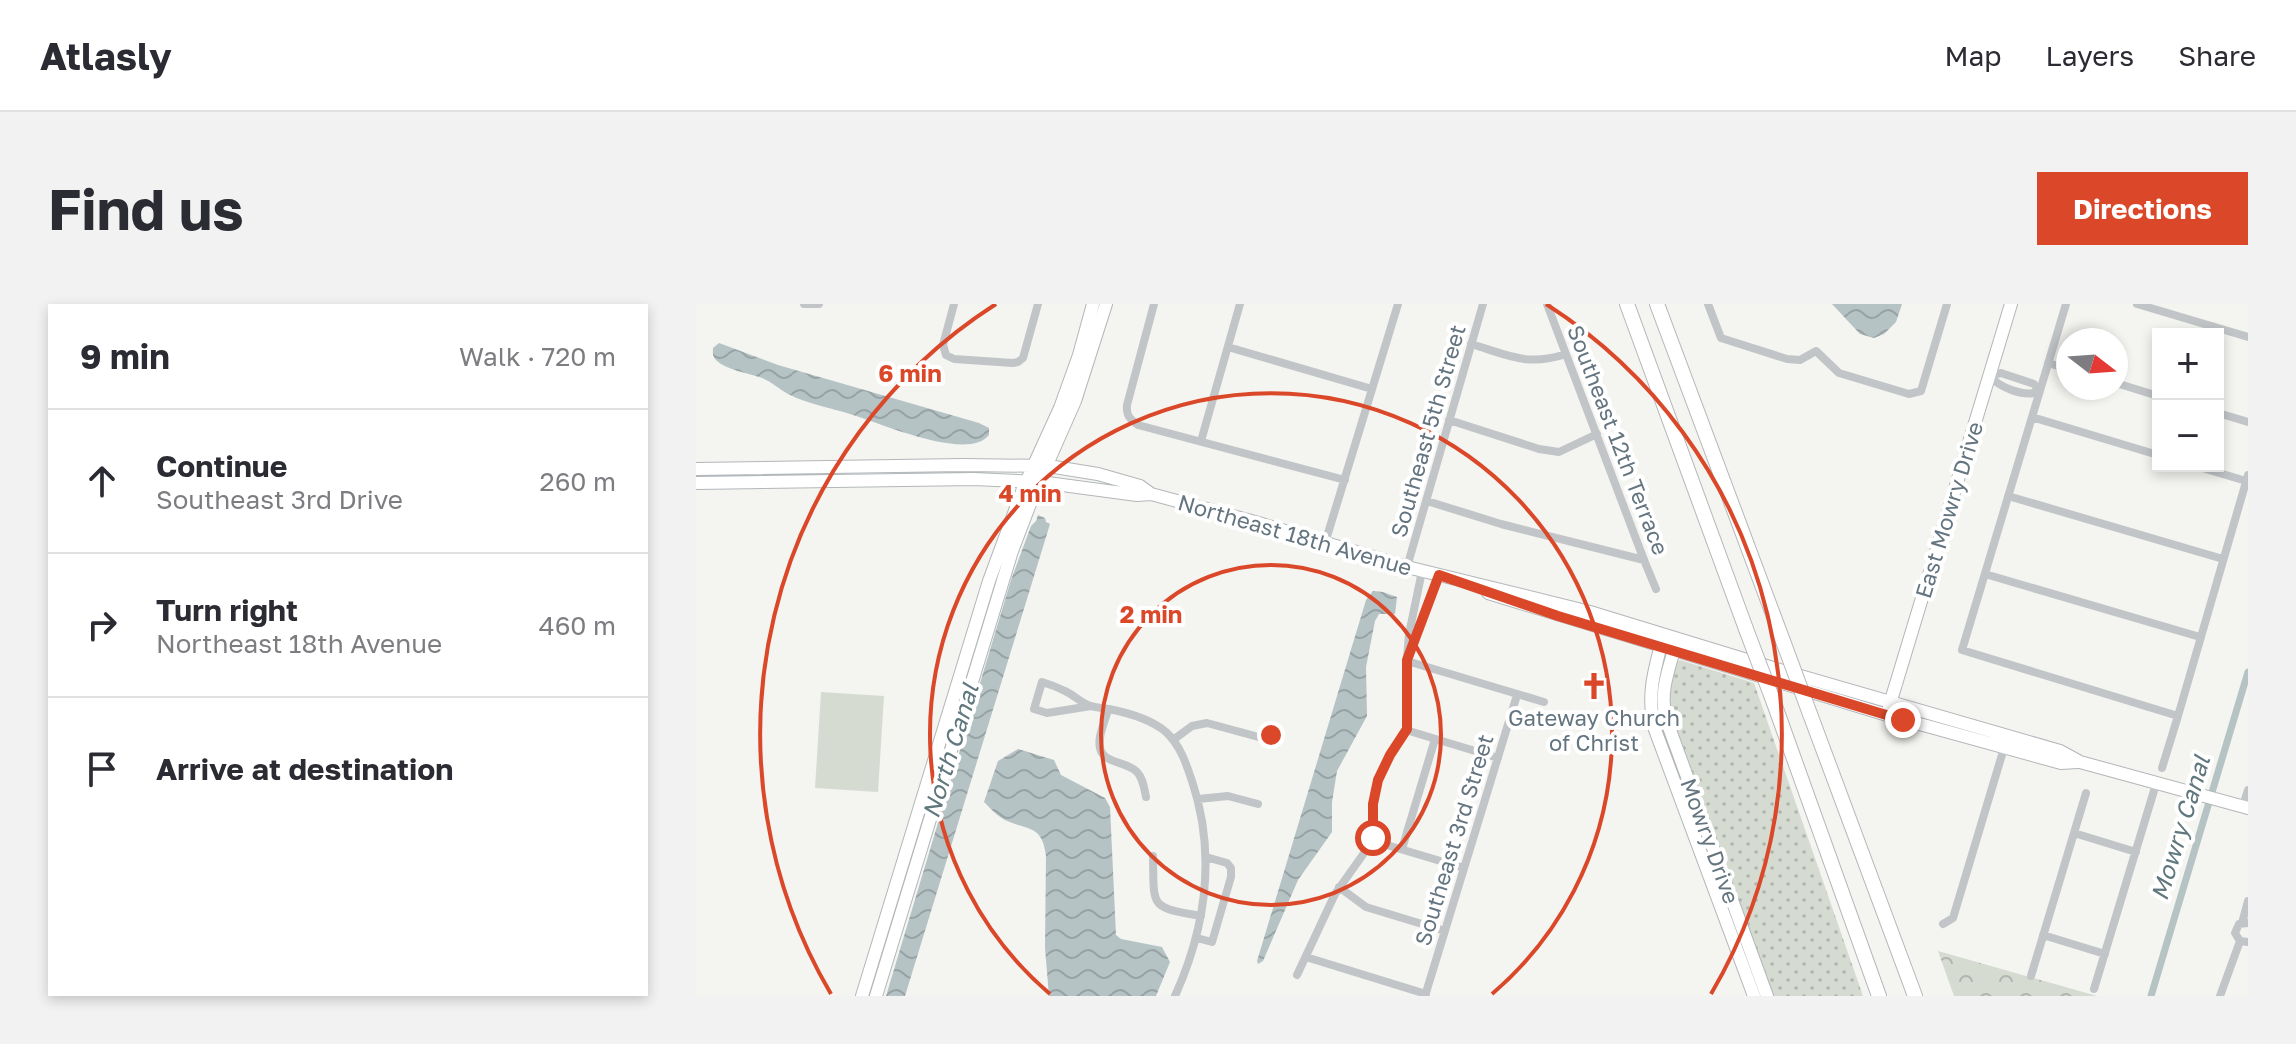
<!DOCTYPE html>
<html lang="en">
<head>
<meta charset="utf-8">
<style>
  body { margin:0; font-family:"Golos Text",sans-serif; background:#f2f2f3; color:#2b2b33 }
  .controls { position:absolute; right:24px; top:24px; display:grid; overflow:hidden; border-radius:0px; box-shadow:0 4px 12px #0003 }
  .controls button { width:72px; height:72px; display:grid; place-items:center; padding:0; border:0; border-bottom:2px solid #e1e1e2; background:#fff; color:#2b2b33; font:40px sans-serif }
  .compass { position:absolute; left:1360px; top:24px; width:72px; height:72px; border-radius:50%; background:#fff; box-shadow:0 4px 12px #0003; rotate:107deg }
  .stop { position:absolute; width:24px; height:24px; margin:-18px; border:6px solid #db4829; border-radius:50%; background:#fff }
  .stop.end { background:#db4829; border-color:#fff; box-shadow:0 2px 8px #0008 }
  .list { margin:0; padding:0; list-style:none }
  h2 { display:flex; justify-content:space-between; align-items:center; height:104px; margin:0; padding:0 32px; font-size:34px }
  h2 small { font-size:26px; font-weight:400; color:#7c7c81 }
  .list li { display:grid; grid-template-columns:52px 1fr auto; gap:24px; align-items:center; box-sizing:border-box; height:144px; padding:0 32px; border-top:2px solid #e1e1e2 }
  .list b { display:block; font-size:30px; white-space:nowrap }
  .list p { margin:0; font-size:26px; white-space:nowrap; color:#7c7c81 }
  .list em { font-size:26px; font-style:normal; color:#7c7c81 }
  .icon { flex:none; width:44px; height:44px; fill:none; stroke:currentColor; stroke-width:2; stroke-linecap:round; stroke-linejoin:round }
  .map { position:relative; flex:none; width:1552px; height:692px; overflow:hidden; border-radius:0px }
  header { display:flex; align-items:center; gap:48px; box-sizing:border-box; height:112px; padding:0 40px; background:#fff; border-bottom:2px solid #e1e1e2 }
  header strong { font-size:38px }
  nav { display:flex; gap:44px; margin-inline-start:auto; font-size:28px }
  .intro { display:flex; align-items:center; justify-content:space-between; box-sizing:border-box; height:192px; padding:0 48px }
  h1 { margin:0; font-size:56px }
  .button { padding:20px 36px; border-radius:0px; background:#db4829; color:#fff; font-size:28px; font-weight:700 }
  main { display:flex; gap:48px; padding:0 48px }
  aside { flex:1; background:#fff; border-radius:0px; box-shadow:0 4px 12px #0003 }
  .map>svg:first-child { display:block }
  .grass { fill:url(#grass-dots) }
  .forest { fill:url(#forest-crowns) }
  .pitch { fill:#d5dbd1 }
  .water { fill:url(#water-waves) }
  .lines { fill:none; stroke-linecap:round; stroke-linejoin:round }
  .canal { stroke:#b5c3c5; stroke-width:7 }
  .secondary-casing { stroke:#b2b7ba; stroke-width:14 }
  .highway-casing { stroke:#b4b7ba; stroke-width:16 }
  .street { stroke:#c2c5c8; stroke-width:8 }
  .secondary { stroke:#fff; stroke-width:12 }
  .highway { stroke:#fff; stroke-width:14 }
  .highway-bridge-casing { stroke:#b4b7ba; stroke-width:16; stroke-linecap:butt }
  .highway-bridge { stroke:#fff; stroke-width:14 }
  .route { stroke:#db4829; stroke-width:10 }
  .ring { fill:none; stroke:#db4829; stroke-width:4 }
  .labels { text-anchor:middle; stroke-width:8; stroke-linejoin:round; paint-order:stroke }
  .street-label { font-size:22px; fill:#647580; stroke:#fff }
  .poi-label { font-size:22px; fill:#647580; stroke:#fff }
  .water-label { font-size:24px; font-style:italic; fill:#5f777d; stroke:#fff }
  .centre { fill:#db4829; stroke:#fff; stroke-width:4 }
  .ring-label { font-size:24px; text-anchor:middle; font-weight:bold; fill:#db4829; stroke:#fff; stroke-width:8; stroke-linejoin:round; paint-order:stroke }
</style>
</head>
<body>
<header>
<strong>Atlasly</strong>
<nav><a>Map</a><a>Layers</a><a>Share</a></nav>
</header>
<div class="intro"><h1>Find us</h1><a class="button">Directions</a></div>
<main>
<aside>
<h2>9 min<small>Walk · 720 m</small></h2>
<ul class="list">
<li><svg class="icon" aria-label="ahead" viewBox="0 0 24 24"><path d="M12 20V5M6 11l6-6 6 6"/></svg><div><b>Continue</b><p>Southeast 3rd Drive</p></div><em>260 m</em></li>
<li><svg class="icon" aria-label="right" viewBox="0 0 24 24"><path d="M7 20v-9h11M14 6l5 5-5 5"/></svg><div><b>Turn right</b><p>Northeast 18th Avenue</p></div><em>460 m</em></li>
<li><svg class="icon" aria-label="arrive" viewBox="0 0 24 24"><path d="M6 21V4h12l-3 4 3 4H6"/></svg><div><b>Arrive at destination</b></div></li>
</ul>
</aside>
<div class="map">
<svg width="1552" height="692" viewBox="0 0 1552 692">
  <defs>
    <pattern id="grass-dots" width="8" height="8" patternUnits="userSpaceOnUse" patternTransform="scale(2)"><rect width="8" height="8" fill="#d5dbd1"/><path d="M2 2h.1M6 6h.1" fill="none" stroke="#b0b6af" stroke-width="1.8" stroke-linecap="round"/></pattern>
    <pattern id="forest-crowns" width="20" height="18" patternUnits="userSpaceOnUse" patternTransform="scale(2)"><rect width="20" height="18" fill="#d5dbd1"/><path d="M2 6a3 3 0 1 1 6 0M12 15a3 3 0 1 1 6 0" fill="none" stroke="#b0b6af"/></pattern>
    <pattern id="water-waves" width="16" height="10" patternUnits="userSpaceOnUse" patternTransform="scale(2)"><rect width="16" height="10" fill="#b5c3c5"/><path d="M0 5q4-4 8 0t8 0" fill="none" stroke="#97a3a5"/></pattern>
  </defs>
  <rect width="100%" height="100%" fill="#f4f4f0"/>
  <path class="grass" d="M 984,356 L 1058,379 L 1167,692 L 1076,692 L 980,435 L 972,402 L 979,359 Z"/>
  <path class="forest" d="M 1242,647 L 1401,692 L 1258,692 Z"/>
  <path class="pitch" d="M 125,388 L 188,392 L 182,488 L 119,484 Z"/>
  <path class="water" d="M 1136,0 L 1206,0 L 1200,18 L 1188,30 L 1178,34 L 1164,30 Z
    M 23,39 L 82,61 L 283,119 L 293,124 L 293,131 C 272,158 184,119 157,111 C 137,104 111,100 92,90 C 83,85 76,78 66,74 C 52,69 30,66 20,56 C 16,51 17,50 17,44 Z
    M 342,211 L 349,214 L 350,218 L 354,220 L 209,692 L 190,692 L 315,276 L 335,222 L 340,217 Z
    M 677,287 L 687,288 L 701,293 L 699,310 L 683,310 L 679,317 L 670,363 L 671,412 L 641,467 L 636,498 L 636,528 L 602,576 L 567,657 L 562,660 L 561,657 L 670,296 Z
    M 322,445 L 358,456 L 365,471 L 409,494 L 414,503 L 420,631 L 425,635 L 466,643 L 474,658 L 460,692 L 353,692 L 349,644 L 350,552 C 346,520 332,527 309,516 C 301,512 294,504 288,498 L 302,457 Z"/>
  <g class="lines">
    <path class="canal" d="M 1455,692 L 1552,368"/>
    <g class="secondary-casing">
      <path id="secondary" d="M 0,165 L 267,161 L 352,162 L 402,170 L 444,182 L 455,190
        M 0,179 L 278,175 L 344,178 L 441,191 L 455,190 L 559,218 L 711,263 L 894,308 L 1077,364 L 1364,447 L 1384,458 L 1552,504
        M 792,289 L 1191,411 L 1365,459 L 1381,458
        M 966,337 C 958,367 951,392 958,423 L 1058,692
        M 980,339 C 973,365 963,388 970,415 L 1071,692
        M 1193,403 L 1315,0
        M 166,692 L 293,277 L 327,185 L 364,104 L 383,51 L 397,0
        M 180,692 L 316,247 L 337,192 L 379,97 L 410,0"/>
    </g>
    <g class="highway-casing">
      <path id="highway" d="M 931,0 L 1050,325
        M 961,0 L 1087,337
        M 1078,399 L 1183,692
        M 1114,410 L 1219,692"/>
    </g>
    <path class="street" d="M 108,0 L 123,0
      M 258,0 L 247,41 L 250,51 L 258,55 L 317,59 L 322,58 L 327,54 L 342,0
      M 458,0 L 431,101 C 430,112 434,115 442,121 L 649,176
      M 851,0 L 948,256 L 960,285
      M 1012,0 L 1025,34 L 1091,55 L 1104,56 L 1120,47 L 1143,69 L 1213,90 L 1225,87 L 1251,0
      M 1370,0 L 1266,346 L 1482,412 L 1552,171
      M 1441,0 L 1552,33
      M 775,40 C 812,51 831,63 870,50
      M 532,43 L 676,85
      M 1352,59 L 1372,65
      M 1305,69 L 1338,80 L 1343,88 C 1327,93 1305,84 1293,72 Z
      M 1420,79 L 1462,92
      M 1522,109 L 1552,118
      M 1336,113 L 1462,151
      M 753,116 L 843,145 L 863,148 L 901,130
      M 505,137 L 544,0
      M 1500,162 L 1550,177
      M 1312,192 L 1527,255
      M 731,197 L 805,220 L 948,256
      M 629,239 L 702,0
      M 711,263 L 787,0
      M 1289,270 L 1504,333
      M 715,343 L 743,271
      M 711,357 L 848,398
      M 395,402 L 351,409 L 338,405 L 346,378 C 353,380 361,383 369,387 C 378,391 385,399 395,402 C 401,404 408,404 413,405 C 433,409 455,415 470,428 C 484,441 490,459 496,477 C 520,549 510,623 479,692
      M 412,405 C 410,416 401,432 404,444 C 407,460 431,457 441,468 C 447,474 448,484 450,493
      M 710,426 L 802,454
      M 477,436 L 496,422 L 511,419 L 581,438
      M 1466,464 L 1482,412
      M 502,495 L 532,492 L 562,500
      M 1547,502 L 1552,486
      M 1378,529 L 1440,548
      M 678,535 L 684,539 L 768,564
      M 706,545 L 739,435
      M 457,552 C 458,604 453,603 505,612
      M 643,583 L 670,603 L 749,627
      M 1546,619 L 1552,597
      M 1552,619 L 1543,620 L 1539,629 L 1544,637 L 1552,638
      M 1247,620 L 1257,614 L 1308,444
      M 1347,631 L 1409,650
      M 501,634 L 516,638 L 535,573 L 535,564 L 531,559 L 510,553
      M 610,653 L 730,690
      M 601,671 L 639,590 L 678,535 L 676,528 L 677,500 L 682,476 L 694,451 L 711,425 L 710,366 L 713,330 L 726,267
      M 1335,672 L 1390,489
      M 1398,685 L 1460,480
      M 729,692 L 821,391
      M 1524,692 L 1544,637"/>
    <use href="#secondary" class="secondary"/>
    <use href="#highway" class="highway"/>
    <g class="highway-bridge-casing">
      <path id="highway-bridge" d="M 1050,325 L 1078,399
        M 1087,337 L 1114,410"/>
    </g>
    <use href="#highway-bridge" class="highway-bridge"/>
  </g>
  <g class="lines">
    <path class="route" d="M 677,534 L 677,500 L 682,476 L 694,451 L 711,425 L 711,356 L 743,271 L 862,312 L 1207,416"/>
  </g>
  <g class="ring">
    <circle cx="575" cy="431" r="170"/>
    <path d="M354 690A341 341 0 1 1 796 690"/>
    <path d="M135 690A511 511 0 0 1 300 0M850 0A511 511 0 0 1 1015 690"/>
  </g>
  <defs>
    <g id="church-bare" transform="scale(2.16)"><path d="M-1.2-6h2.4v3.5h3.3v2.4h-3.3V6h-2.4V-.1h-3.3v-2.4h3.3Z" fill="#db4829" stroke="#fff" stroke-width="2.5" paint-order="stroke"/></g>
  </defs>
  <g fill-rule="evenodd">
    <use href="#church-bare" x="898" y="382"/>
  </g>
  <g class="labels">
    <g class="street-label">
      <text transform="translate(732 127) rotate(-74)" y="8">Southeast 5th Street</text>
      <text transform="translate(922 136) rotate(69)" y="8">Southeast 12th Terrace</text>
      <text transform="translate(1253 206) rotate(-73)" y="8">East Mowry Drive</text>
      <text transform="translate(599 231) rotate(16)" y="8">Northeast 18th Avenue</text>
      <text transform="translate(758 536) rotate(-73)" y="8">Southeast 3rd Street</text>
      <text transform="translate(1014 537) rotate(70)" y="8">Mowry Drive</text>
    </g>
    <g class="poi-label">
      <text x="898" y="422">Gateway Church<tspan x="898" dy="25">of Christ</tspan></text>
    </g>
    <g class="water-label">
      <text transform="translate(255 447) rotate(-73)" y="8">North Canal</text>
      <text transform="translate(1485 524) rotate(-73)" y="8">Mowry Canal</text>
    </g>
  </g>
  <circle cx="575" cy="431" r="12" class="centre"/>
  <g class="ring-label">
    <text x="214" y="78">6 min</text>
    <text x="334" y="198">4 min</text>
    <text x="455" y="319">2 min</text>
  </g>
</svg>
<div class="controls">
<button>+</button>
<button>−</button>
</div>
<svg class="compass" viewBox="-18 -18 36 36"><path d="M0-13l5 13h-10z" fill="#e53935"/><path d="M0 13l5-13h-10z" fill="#7c7c81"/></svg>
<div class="stop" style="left:677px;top:534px"></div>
<div class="stop end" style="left:1207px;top:416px"></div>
</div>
</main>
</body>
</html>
